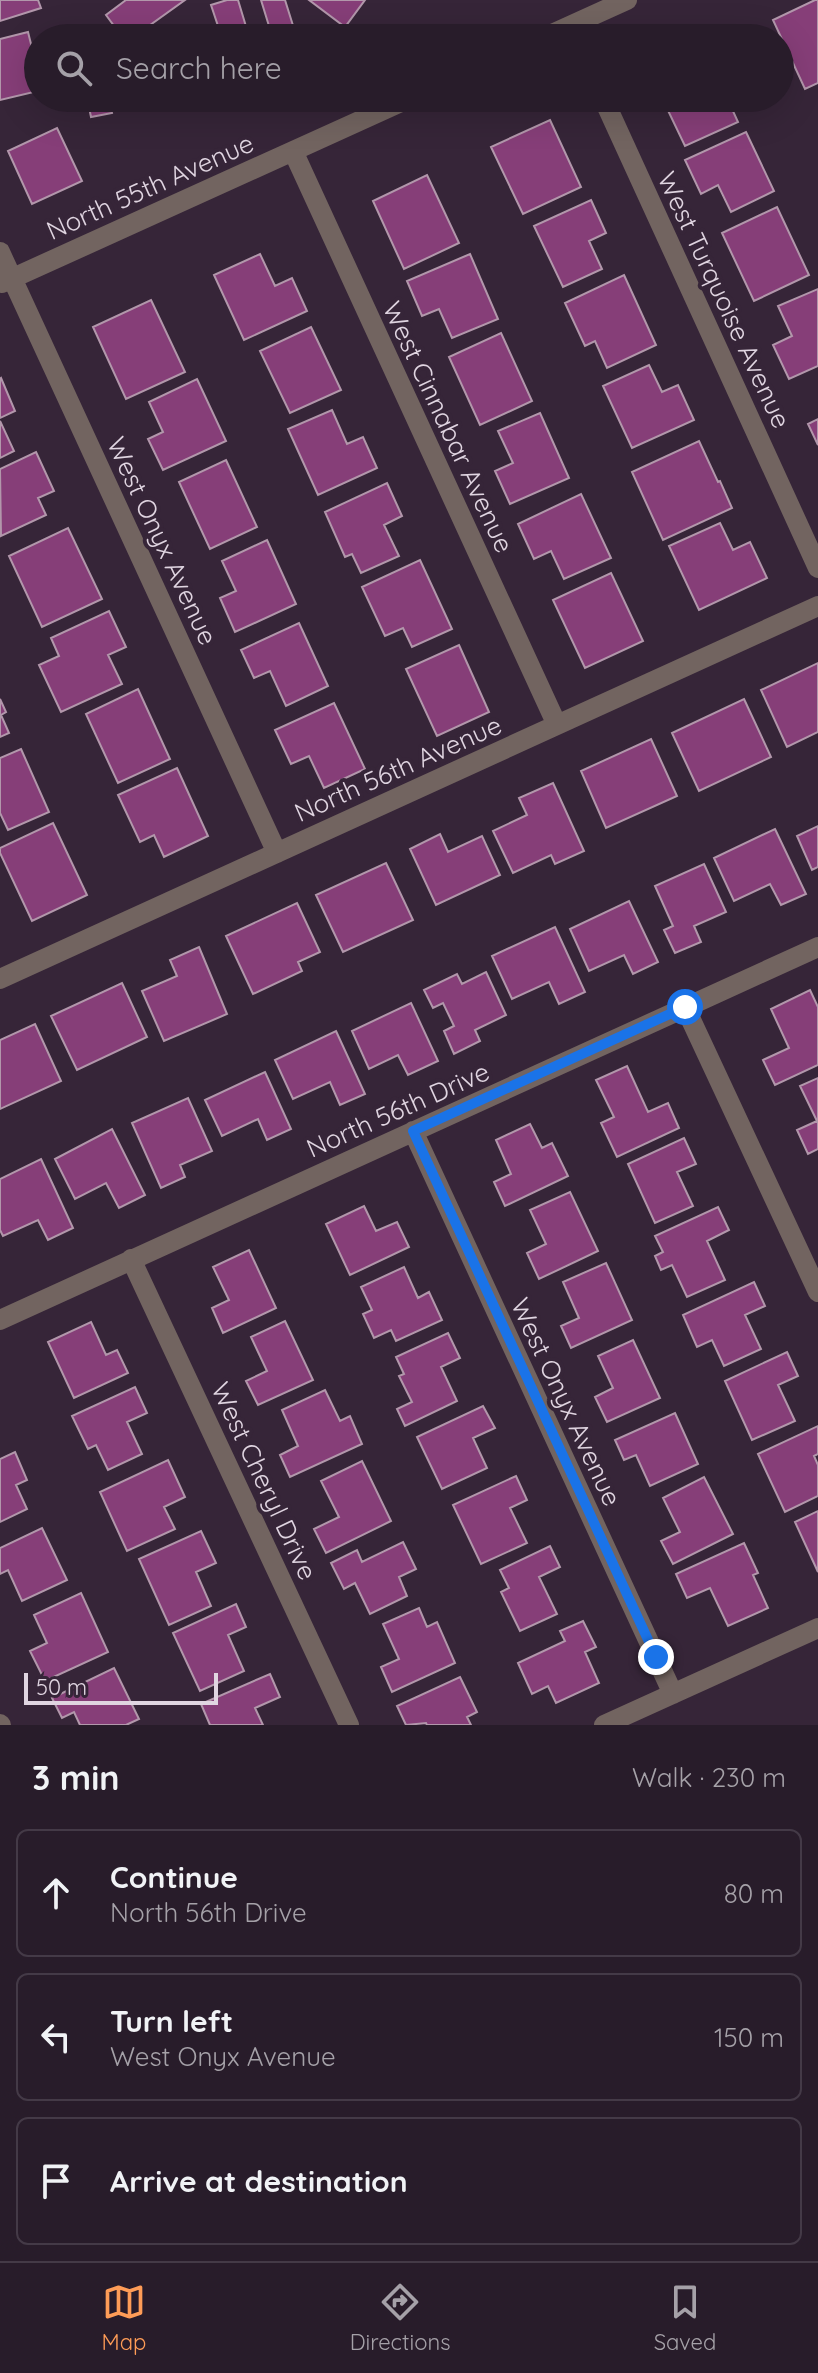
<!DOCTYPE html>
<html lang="en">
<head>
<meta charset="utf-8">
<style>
  body { margin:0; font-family:Quicksand,sans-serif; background:#342936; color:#f1f3f6 }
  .scale { position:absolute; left:24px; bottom:20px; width:194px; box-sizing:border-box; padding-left:8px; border:4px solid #e0d5e1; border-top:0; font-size:22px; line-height:28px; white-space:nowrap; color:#e0d5e1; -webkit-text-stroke:6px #362538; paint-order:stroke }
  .stop { position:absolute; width:24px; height:24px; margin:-18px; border:6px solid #1a73e8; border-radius:50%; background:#fff }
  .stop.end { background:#1a73e8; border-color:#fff; box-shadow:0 2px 8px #0008 }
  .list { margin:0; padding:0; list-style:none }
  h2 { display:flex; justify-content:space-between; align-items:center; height:104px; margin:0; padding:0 32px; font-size:34px }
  h2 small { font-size:26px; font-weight:400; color:#a5a1a8 }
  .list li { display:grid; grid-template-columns:52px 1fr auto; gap:24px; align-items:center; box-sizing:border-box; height:128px; margin:0 16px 16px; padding:0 16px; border:2px solid #443a47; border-radius:12px }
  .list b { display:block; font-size:30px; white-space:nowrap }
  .list p { margin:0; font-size:26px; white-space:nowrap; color:#a5a1a8 }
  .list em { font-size:26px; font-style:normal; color:#a5a1a8 }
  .icon { flex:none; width:44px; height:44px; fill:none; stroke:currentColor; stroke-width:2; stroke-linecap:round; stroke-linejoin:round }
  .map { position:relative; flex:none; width:818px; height:1725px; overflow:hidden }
  .search { position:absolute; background:#281c2a; box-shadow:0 8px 32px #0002; left:24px; right:24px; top:24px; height:88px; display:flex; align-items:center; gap:20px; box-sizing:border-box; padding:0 28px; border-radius:44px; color:#a5a1a8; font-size:30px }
  .sheet { height:536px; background:#281c2a }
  nav { display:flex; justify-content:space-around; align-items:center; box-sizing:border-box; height:112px; border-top:2px solid #443a47; background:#281c2a; font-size:22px; color:#a5a1a8 }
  nav a { display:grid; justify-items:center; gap:4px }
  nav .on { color:#fe9c57 }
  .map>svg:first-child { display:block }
  .building { fill:#863e78; stroke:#b297ab; stroke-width:2 }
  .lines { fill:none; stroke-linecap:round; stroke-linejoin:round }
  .minor { stroke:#726460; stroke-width:20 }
  .route { stroke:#1a73e8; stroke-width:10 }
  .labels { text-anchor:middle; stroke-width:8; stroke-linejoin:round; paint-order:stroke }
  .street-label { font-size:26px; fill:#e0d5e1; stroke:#362538 }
</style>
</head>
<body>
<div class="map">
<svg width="818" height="1725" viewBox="0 0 818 1725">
  <rect width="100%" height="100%" fill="#362538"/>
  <path class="building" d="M 0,0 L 38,0 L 41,8 L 0,21 Z
    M 126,0 L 185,0 L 132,38 L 123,38 L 106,15 Z
    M 227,0 L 238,0 L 248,33 L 269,26 L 261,0 L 285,0 L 296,35 L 287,38 L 222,38 L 211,5 Z
    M 309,0 L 365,0 L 345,27 Z
    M 815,0 L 818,0 L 818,83 L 805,89 L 773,20 Z
    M 28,32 L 38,72 L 38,91 L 0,100 L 0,39 Z
    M 87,98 L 109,98 L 112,113 L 91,117 Z
    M 662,98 L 727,98 L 738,122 L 685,146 Z
    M 550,120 L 581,187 L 523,214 L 491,147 Z
    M 57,128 L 82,181 L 32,204 L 8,151 Z
    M 746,132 L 774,191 L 731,212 L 718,185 L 701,194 L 685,160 Z
    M 427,175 L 459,243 L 404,269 L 373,201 Z
    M 591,200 L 606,233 L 589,241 L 602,269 L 563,287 L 534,226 Z
    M 777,207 L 809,275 L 754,301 L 722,233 Z
    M 260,254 L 275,286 L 292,278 L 307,311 L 244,340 L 214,275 Z
    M 470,254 L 498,319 L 452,338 L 439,309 L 422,316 L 407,281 Z
    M 624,275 L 656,345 L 607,368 L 595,341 L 585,346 L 565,303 Z
    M 818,289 L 818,366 L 789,379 L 773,345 L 792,336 L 778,306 Z
    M 151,300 L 185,372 L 126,399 L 93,327 Z
    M 311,327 L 341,390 L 290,413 L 260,351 Z
    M 501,333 L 532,401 L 480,425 L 449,357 Z
    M 649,365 L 662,392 L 678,385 L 694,420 L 632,448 L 603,386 Z
    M 1,378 L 15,411 L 0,418 L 0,379 Z
    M 197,379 L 226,441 L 163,470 L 148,439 L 163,432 L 149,402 Z
    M 332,410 L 347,444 L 363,437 L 377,468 L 318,495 L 288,429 Z
    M 540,413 L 569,478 L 510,504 L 495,471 L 513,463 L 498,431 Z
    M 818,419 L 818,445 L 808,424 Z
    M 0,421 L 14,451 L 0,458 Z
    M 699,441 L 718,482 L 720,481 L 732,508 L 663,540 L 632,472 Z
    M 36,452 L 54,491 L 38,498 L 46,515 L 1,536 L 0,469 Z
    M 226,460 L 257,527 L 210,549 L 179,482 Z
    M 387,483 L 402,516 L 384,525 L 399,556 L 361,573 L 352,554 L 345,557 L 325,512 Z
    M 581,494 L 611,558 L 564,579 L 551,551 L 534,559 L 518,524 Z
    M 720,523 L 733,550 L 750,542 L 767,578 L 699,610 L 669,546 Z
    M 68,528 L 102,599 L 42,627 L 9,556 Z
    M 267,540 L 296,604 L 235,632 L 220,598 L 236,591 L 222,561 Z
    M 420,560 L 452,629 L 412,647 L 403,628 L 385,636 L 362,587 Z
    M 611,573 L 643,641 L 585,668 L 553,600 Z
    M 109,611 L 126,647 L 108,655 L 122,684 L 61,712 L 39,665 L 59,656 L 51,638 Z
    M 299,623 L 328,686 L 286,706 L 270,671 L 254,678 L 241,650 Z
    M 459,645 L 489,712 L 437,736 L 406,669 Z
    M 818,663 L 818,732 L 787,747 L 761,690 Z
    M 138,689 L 170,759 L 118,783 L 86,714 Z
    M 0,699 L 6,712 L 1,715 L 9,733 L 0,737 Z
    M 744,699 L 771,757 L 699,791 L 672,733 Z
    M 334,703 L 365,769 L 324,788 L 309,756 L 291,764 L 275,730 Z
    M 651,739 L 677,796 L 606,828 L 581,771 Z
    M 21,749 L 49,812 L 8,830 L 0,813 L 0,758 Z
    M 177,768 L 208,836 L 164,857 L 154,835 L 140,842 L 118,795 Z
    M 553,783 L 584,851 L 555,864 L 551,855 L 513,873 L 493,831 L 527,815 L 519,798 Z
    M 53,823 L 87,895 L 32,921 L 0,853 L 0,848 Z
    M 818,826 L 818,867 L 812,870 L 797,836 Z
    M 775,829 L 806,894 L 781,905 L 770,884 L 734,901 L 714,858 Z
    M 440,834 L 448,852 L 482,836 L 500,875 L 436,905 L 410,849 Z
    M 386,863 L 413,920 L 343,952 L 316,895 Z
    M 704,864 L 726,912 L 694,926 L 701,942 L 675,953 L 664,930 L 673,926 L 655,886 Z
    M 629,901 L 658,962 L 633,974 L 624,955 L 589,971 L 570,929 Z
    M 297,903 L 320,952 L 298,962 L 302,971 L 253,994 L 226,936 Z
    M 555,927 L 585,992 L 559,1004 L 549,982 L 512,999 L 492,956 Z
    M 199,947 L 227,1014 L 164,1041 L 142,991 L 177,976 L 170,960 Z
    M 486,972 L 506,1015 L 475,1030 L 480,1041 L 454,1054 L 444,1031 L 454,1026 L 443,1003 L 433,1008 L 424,990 L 457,974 L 462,984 Z
    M 122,983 L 147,1037 L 77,1070 L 51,1016 Z
    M 810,990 L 818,1007 L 818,1065 L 775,1085 L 763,1060 L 789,1048 L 771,1009 Z
    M 411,1003 L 438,1061 L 408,1075 L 398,1055 L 369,1069 L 352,1031 Z
    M 35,1024 L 61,1081 L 0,1109 L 0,1040 Z
    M 336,1031 L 365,1094 L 340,1105 L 330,1082 L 293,1099 L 275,1060 Z
    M 627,1066 L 648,1112 L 668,1103 L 679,1128 L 617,1157 L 601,1123 L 614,1117 L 596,1080 Z
    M 265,1072 L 291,1129 L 267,1140 L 258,1119 L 222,1136 L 205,1100 Z
    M 818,1078 L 818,1149 L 808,1154 L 797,1130 L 817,1121 L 800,1086 Z
    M 188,1098 L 212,1151 L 180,1165 L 185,1177 L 161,1188 L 132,1123 Z
    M 530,1124 L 542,1148 L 552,1143 L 568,1176 L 505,1206 L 494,1182 L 511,1174 L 496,1140 Z
    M 112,1129 L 145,1195 L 119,1208 L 106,1183 L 75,1199 L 55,1159 Z
    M 684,1138 L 696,1164 L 677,1172 L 693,1206 L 655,1223 L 628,1164 Z
    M 41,1159 L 73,1228 L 48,1240 L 38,1220 L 3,1236 L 0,1230 L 0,1179 Z
    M 570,1192 L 598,1251 L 539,1279 L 527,1253 L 546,1244 L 530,1210 Z
    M 364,1206 L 376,1231 L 397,1222 L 409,1247 L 350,1275 L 326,1224 Z
    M 718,1207 L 729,1230 L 707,1241 L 725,1280 L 687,1297 L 672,1265 L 661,1270 L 655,1256 L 663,1252 L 655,1236 Z
    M 249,1250 L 276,1308 L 223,1333 L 212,1308 L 229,1300 L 213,1267 Z
    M 606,1263 L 632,1320 L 571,1348 L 561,1326 L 579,1318 L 563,1282 Z
    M 404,1267 L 418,1298 L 429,1292 L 442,1320 L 396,1341 L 391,1330 L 374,1338 L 363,1314 L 372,1310 L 361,1287 Z
    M 754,1282 L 765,1306 L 745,1315 L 761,1349 L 724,1366 L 712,1340 L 697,1347 L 683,1315 Z
    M 285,1321 L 313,1380 L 258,1405 L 246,1381 L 267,1371 L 251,1337 Z
    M 91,1322 L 106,1355 L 117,1350 L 128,1373 L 74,1398 L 48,1342 Z
    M 448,1333 L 460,1358 L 441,1367 L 457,1401 L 405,1426 L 397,1409 L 412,1402 L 399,1376 L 404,1374 L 396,1357 Z
    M 633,1340 L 660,1398 L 607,1422 L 595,1397 L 613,1388 L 598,1356 Z
    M 787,1352 L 798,1376 L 778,1385 L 795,1421 L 752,1440 L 725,1381 Z
    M 135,1387 L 147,1413 L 127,1422 L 142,1454 L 108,1470 L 96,1445 L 88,1449 L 72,1416 Z
    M 325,1390 L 340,1421 L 350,1416 L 362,1444 L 290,1477 L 280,1455 L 298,1446 L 282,1410 Z
    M 483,1406 L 495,1428 L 473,1438 L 487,1468 L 442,1489 L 417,1437 Z
    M 675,1413 L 698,1464 L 650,1486 L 636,1455 L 624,1460 L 615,1440 Z
    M 818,1426 L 818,1454 L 814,1456 L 818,1465 L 818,1496 L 785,1512 L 758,1454 Z
    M 15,1452 L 27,1480 L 16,1485 L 27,1509 L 0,1522 L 0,1459 Z
    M 168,1460 L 185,1497 L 164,1507 L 175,1529 L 127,1551 L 100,1492 Z
    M 362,1461 L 391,1521 L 326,1553 L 314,1529 L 339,1517 L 321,1481 Z
    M 516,1476 L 527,1500 L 510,1508 L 527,1543 L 481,1564 L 453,1505 Z
    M 704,1477 L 733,1534 L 673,1564 L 661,1541 L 680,1532 L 663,1498 Z
    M 818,1511 L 818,1572 L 795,1522 Z
    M 42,1528 L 67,1580 L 22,1601 L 8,1570 L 0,1574 L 0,1548 Z
    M 201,1531 L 216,1563 L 196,1572 L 211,1606 L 169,1625 L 139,1559 Z
    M 403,1542 L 416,1569 L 399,1577 L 407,1596 L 370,1614 L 355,1583 L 344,1589 L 331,1563 L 357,1550 L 362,1562 Z
    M 744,1543 L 758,1573 L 753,1575 L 768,1608 L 728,1626 L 710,1588 L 687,1598 L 676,1574 Z
    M 550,1546 L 560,1567 L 539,1577 L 557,1614 L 520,1631 L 501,1592 L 509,1588 L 500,1570 Z
    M 81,1593 L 108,1652 L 45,1681 L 30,1651 L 47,1643 L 34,1615 Z
    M 236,1604 L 246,1627 L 228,1635 L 244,1671 L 200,1691 L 173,1633 Z
    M 419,1608 L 427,1627 L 437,1622 L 455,1663 L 392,1692 L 381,1667 L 399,1659 L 383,1624 Z
    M 583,1621 L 596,1647 L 585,1652 L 599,1683 L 556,1703 L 548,1686 L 532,1694 L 518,1663 L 565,1641 L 560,1631 Z
    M 114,1668 L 139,1719 L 126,1725 L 80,1725 L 74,1712 L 62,1718 L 52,1698 Z
    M 270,1674 L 280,1697 L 255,1708 L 263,1725 L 210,1725 L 201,1704 Z
    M 460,1677 L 477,1712 L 467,1717 L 471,1725 L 427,1725 L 426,1723 L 406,1725 L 397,1706 Z"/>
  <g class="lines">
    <path class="minor" d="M 543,38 L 627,0
      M 603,98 L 818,568
      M 293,151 L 557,725
      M 0,252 L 277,853
      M 2,283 L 410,98
      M 0,979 L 818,606
      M 685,1007 L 818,1292
      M 413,1131 L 673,1694
      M 131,1259 L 349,1725
      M 0,1320 L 818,947
      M 0,1724 L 1,1725
      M 604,1725 L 818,1628"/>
  </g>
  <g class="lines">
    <path class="route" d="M 656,1657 L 413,1131 L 685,1007"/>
  </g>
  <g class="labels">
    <g class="street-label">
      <text transform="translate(150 187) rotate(-24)" y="9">North 55th Avenue</text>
      <text transform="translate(724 300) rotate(65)" y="9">West Turquoise Avenue</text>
      <text transform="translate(448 427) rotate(65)" y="9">West Cinnabar Avenue</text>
      <text transform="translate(162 541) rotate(65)" y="9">West Onyx Avenue</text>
      <text transform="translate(398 769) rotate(-24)" y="9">North 56th Avenue</text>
      <text transform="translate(398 1110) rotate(-24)" y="9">North 56th Drive</text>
      <text transform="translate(566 1402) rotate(65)" y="9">West Onyx Avenue</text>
      <text transform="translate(264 1481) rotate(65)" y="9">West Cheryl Drive</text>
    </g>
  </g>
</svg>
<div class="scale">50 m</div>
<div class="stop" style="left:685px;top:1007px"></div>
<div class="stop end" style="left:656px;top:1657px"></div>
<div class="search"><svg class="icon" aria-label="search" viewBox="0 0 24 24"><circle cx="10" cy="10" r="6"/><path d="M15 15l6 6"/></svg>Search here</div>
</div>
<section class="sheet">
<h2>3 min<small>Walk · 230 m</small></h2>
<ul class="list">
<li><svg class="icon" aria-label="ahead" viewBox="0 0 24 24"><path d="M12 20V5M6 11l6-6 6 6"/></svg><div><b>Continue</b><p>North 56th Drive</p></div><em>80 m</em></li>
<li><svg class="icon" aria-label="left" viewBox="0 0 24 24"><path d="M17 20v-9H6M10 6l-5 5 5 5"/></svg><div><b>Turn left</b><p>West Onyx Avenue</p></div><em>150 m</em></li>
<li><svg class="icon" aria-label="arrive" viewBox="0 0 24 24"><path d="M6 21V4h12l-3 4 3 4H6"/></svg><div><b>Arrive at destination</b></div></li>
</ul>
</section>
<nav>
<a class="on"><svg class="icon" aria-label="map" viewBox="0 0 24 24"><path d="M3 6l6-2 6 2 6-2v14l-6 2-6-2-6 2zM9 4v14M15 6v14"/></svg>Map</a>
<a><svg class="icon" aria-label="directions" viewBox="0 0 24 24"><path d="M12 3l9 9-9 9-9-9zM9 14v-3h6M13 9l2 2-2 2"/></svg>Directions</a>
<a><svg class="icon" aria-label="saved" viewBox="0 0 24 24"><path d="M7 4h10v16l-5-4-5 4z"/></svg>Saved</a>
</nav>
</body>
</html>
